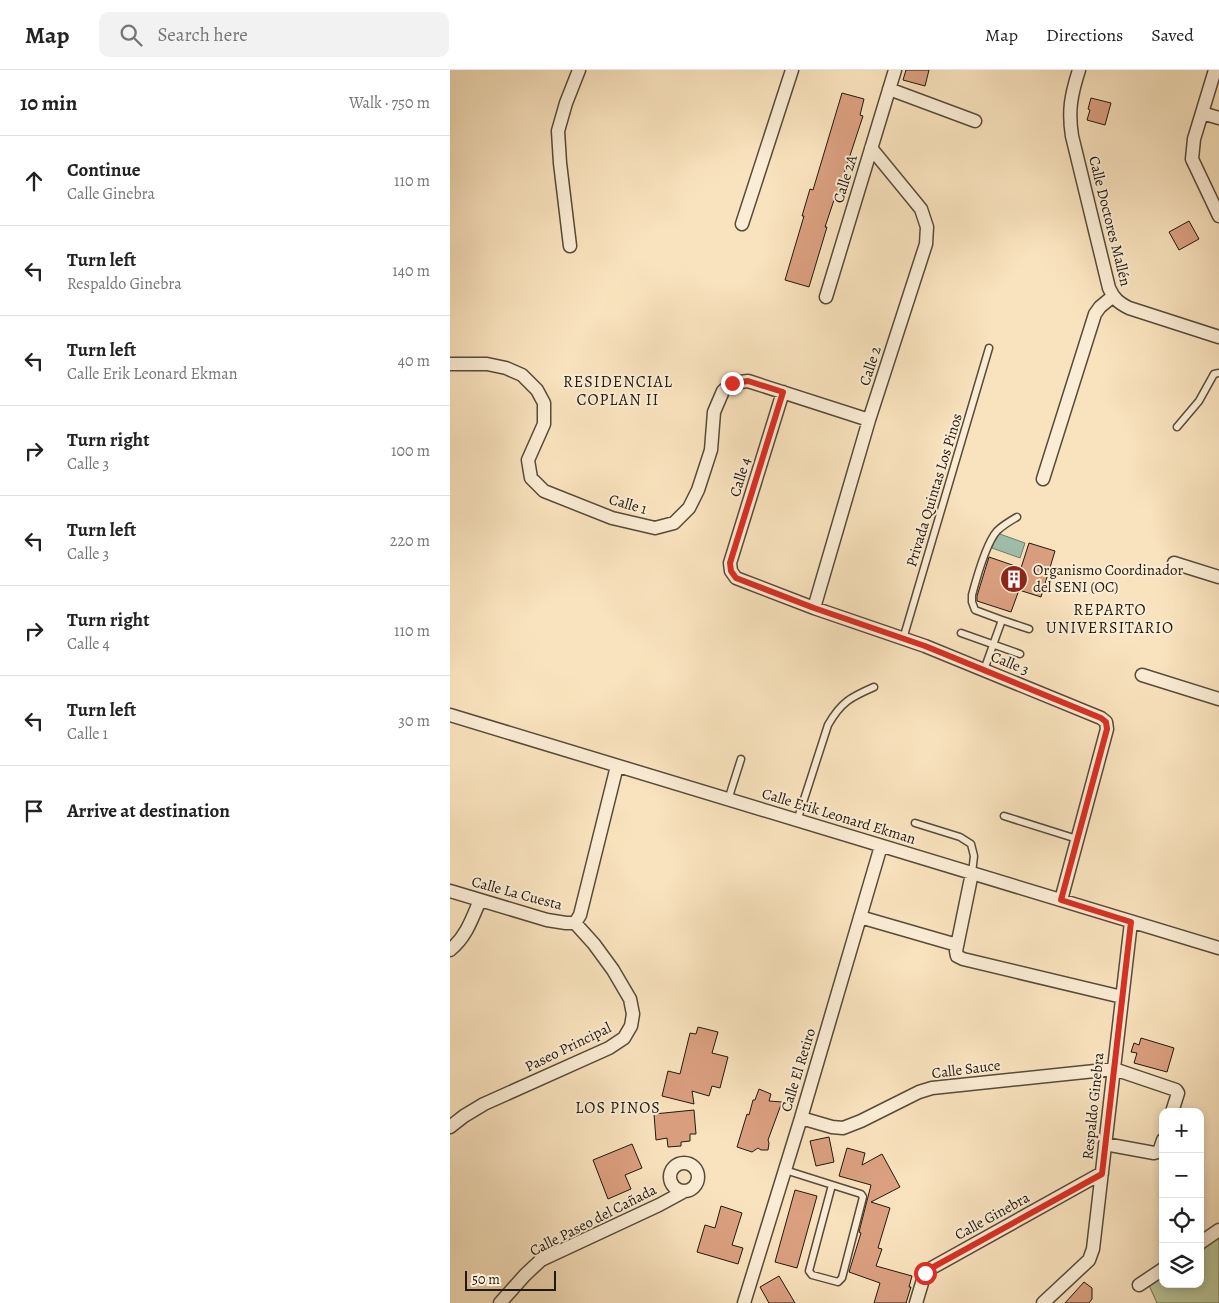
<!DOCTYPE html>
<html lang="en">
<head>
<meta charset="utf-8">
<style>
  body { margin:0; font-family:Alegreya,serif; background:#f2f2f2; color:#222 }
  .controls { position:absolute; right:15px; bottom:15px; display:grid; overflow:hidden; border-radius:10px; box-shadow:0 2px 8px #0003 }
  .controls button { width:45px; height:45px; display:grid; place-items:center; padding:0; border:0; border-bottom:1px solid #e0e0e0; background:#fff; color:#222; font:25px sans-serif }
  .scale { position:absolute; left:15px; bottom:12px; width:91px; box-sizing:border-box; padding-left:5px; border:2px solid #21180e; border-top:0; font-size:14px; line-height:18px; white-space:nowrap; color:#21180e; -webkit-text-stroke:4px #fbedd5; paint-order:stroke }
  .stop { position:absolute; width:15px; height:15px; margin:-11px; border:4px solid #d93025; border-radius:50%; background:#fff }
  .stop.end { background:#d93025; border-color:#fff; box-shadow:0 1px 5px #0008 }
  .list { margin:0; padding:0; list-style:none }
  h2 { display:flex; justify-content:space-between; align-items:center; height:65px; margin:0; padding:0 20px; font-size:21px }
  h2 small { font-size:16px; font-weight:400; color:#767676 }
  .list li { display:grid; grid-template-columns:32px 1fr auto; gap:15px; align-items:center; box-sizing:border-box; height:90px; padding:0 20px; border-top:1px solid #e0e0e0 }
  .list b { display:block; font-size:19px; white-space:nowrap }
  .list p { margin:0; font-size:16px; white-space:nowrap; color:#767676 }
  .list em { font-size:16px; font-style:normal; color:#767676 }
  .icon { flex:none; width:28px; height:28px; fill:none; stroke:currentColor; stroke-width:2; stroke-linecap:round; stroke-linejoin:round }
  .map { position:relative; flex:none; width:769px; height:1233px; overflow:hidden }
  header { display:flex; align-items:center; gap:30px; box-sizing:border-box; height:70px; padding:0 25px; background:#fff; border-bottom:1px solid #e0e0e0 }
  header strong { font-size:24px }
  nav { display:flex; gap:28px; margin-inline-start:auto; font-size:18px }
  .search { width:350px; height:45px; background:#f2f2f2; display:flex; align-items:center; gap:12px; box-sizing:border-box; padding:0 18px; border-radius:10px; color:#767676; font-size:19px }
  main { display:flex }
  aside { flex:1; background:#fff }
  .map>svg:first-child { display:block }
  .green { fill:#b8c596; stroke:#6c6e52 }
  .water { fill:#9fbfab; stroke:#6d7c6c }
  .building { fill:#dba080; stroke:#21180e }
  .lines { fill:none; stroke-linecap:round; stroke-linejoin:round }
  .lane-casing { stroke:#574b3a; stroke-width:9 }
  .street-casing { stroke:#574b3a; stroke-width:15 }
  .lane { stroke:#fbedd5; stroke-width:6 }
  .street { stroke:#fbedd5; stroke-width:12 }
  .route { stroke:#d93025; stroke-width:6 }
  .labels { text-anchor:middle; stroke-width:4; stroke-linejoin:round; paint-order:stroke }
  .street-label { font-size:15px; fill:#21180e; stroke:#fbedd5 }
  .poi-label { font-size:15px; fill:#21180e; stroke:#fbedd5; text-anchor:start }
  .neighbourhood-label { font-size:16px; letter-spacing:1px; fill:#21180e; stroke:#fbedd5 }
</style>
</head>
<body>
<header>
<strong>Map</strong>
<div class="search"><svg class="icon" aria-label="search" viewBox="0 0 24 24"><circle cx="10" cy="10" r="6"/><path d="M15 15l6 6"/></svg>Search here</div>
<nav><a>Map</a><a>Directions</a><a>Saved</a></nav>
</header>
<main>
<aside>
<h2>10 min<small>Walk · 750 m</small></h2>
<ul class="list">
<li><svg class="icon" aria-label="ahead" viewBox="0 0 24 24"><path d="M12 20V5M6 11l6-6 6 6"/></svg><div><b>Continue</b><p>Calle Ginebra</p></div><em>110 m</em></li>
<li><svg class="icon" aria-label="left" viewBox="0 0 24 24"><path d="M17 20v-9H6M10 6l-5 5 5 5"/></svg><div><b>Turn left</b><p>Respaldo Ginebra</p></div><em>140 m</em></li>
<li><svg class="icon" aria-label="left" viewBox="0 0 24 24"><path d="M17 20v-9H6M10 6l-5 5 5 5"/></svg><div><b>Turn left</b><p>Calle Erik Leonard Ekman</p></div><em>40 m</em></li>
<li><svg class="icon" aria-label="right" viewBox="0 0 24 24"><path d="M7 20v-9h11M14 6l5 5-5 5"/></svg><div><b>Turn right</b><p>Calle 3</p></div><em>100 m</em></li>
<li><svg class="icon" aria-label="left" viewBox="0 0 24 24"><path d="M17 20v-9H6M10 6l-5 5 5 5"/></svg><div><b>Turn left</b><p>Calle 3</p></div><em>220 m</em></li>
<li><svg class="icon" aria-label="right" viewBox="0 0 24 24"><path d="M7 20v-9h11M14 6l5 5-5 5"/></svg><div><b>Turn right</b><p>Calle 4</p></div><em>110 m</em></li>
<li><svg class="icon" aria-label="left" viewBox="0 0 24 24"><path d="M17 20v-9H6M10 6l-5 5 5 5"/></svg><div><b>Turn left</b><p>Calle 1</p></div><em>30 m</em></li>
<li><svg class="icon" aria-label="arrive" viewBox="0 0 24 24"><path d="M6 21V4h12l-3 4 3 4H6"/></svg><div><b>Arrive at destination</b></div></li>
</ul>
</aside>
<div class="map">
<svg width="769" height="1233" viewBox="0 0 769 1233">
  <rect width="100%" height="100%" fill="#f9e3be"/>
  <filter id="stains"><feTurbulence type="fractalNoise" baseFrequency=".004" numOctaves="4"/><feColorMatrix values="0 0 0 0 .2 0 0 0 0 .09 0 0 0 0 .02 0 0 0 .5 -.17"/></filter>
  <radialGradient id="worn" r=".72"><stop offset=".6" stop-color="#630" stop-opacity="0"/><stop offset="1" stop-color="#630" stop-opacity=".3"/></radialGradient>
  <path class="green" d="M 769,1163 L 769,1233 L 707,1233 L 697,1211 L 713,1201 L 713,1214 L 750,1214 L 750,1176 Z"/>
  <path class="water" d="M 547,463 L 575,473 L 570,488 L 542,478 Z"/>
  <path class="building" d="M 456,0 L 479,0 L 475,16 L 453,10 Z
    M 392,23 L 414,29 L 410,45 L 413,46 L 387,125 L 386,124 L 375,157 L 377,157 L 359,217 L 335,210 L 354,146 L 352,146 L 360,119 L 363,120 Z
    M 641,28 L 661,33 L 655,55 L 637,50 L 640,40 L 638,39 Z
    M 739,151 L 749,169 L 729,180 L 719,162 Z
    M 579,473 L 605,481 L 591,527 L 569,520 L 561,542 L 527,531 L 527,526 L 539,487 L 571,498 Z
    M 248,957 L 268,962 L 262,983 L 278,987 L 270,1018 L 262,1016 L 259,1026 L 242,1021 L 244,1034 L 212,1026 L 218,1001 L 230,1004 L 240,963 L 246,964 Z
    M 691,968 L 724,978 L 717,1002 L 684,993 L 687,983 L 681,982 L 684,973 L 689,975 Z
    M 309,1019 L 321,1024 L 319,1031 L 332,1032 L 318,1070 L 319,1073 L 318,1080 L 311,1080 L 308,1078 L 302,1082 L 287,1077 L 297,1044 L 299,1045 L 303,1030 L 305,1030 Z
    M 244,1040 L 246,1064 L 240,1064 L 240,1071 L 231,1072 L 231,1076 L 218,1077 L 217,1068 L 206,1070 L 204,1044 Z
    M 379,1067 L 384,1092 L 366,1096 L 360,1071 Z
    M 182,1074 L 192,1098 L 175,1105 L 181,1119 L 158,1129 L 143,1090 Z
    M 397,1078 L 415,1083 L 412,1095 L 432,1084 L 450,1117 L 421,1132 L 440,1138 L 428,1178 L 432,1179 L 426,1196 L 462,1206 L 459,1217 L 461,1217 L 456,1233 L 424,1233 L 430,1213 L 399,1202 L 411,1163 L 409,1162 L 421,1115 L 389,1106 Z
    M 345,1120 L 367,1126 L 347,1198 L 325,1192 Z
    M 271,1136 L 292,1143 L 282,1175 L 293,1178 L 288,1194 L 247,1182 L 255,1155 L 265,1158 Z
    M 329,1206 L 345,1233 L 319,1233 L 310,1217 Z
    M 634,1212 L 642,1218 L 642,1229 L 639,1233 L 615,1233 Z"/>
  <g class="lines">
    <g class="lane-casing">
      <path id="lane" d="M 727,357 L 749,331 L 764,304 L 769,303
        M 552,550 L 579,559
        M 511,563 L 570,584
        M 453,569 L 539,278
        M 534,600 L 552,550 L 525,540 L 522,532 L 522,525 C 526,510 537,472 547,461 C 553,455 560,451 567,447
        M 278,730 L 291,689
        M 554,746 L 627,769
        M 347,751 L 378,655 C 391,632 401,627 424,617
        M 465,753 L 510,767 L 521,774 L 524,786 L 522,803
        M 335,1100 L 411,1124 L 413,1127 L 392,1208 L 388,1212 L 362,1205 L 359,1201 L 382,1115"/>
    </g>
    <g class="street-casing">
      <path id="street" d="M 629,0 C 621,25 618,41 622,66 L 659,218 C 664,229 669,233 679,238 L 769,267
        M 765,0 L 744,69 L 742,89 L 769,146
        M 439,19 L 525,51
        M 752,43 L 769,48
        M 292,154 L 342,0
        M 120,176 L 110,93 L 108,61 L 116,33 L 129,0
        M 376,227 L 445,0
        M 0,294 L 37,294 L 56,298 L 72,305 L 87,320 L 94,333 L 94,354 L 78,390 L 81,408 L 94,421 L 162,448 L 205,458 L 224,453 L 239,438 L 248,420 L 261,380 L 264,342 L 273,321 L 282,313 L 298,311 L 419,350
        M 333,322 L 280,493 L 281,501 L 286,508 L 364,538 L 475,576 L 651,648 L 656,652 L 657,659 L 611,830
        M 593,409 L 645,244 L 650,237 L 662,227
        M 724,493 L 769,507
        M 364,538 L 419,350 L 476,174 L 477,157 L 471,139 L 421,78
        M 692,605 L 769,629
        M 0,645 L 769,878
        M 522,803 L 506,881 L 507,886 L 513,889 L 672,927
        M 0,821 L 97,850 L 116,853 L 125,853
        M 410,847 L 507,875
        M 0,880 C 16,867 22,849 30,830
        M 351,1048 L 382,1057 L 393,1058 L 411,1051 L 469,1022 L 482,1018 L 664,999 L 726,1020 L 728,1023 L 722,1042
        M 0,1057 L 14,1046 L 34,1034 L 159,978 L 174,968 L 181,956 L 183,944 L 180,929 L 163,900 L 144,874 L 125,853 L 130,845 L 167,696
        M 655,1074 L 704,1083 L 708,1082 L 710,1079 L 713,1070
        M220 1107a14 14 0 1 1 28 0a14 14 0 1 1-28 0Z
        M 750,1173 L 769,1160
        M 689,1215 L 713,1199
        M 50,1233 L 75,1205 L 91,1190 L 209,1135 L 233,1122
        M 294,1233 L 351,1048 L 431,776
        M 466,1233 L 475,1203 L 478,1200 L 652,1103
        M 593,1233 L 639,1190 L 643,1179 L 681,852"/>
    </g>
    <use href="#lane" class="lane"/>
    <use href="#street" class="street"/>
  </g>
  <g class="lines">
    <path class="route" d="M 282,313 L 298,311 L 333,322 L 280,493 L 281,501 L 286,508 L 364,538 L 475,576 L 651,648 L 656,652 L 657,659 L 611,830 L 681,852 L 652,1104 L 478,1200 L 475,1203"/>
  </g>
  <defs>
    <g id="building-disc" transform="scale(1.4375)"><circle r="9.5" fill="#8f2418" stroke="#fbedd5"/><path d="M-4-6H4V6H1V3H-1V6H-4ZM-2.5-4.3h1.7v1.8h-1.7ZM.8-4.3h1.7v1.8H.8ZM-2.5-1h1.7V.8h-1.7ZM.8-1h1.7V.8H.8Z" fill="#fff"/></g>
  </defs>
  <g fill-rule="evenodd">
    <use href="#building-disc" x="564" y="509"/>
  </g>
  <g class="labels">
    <g class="street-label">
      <text transform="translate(395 109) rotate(-73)" y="5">Calle 2A</text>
      <text transform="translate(660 151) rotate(76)" y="5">Calle Doctores Mallén</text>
      <text transform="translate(420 296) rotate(-72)" y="5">Calle 2</text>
      <text transform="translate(290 407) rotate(-73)" y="5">Calle 4</text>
      <text transform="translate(484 420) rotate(-73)" y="5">Privada Quintas Los Pinos</text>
      <text transform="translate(178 434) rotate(16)" y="5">Calle 1</text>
      <text transform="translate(560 593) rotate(22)" y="5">Calle 3</text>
      <text transform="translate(389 746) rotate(17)" y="5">Calle Erik Leonard Ekman</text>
      <text transform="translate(67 823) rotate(15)" y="5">Calle La Cuesta</text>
      <text transform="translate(118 977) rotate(-26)" y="5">Paseo Principal</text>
      <text transform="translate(516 999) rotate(-7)" y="5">Calle Sauce</text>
      <text transform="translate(348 1000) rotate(-73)" y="5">Calle El Retiro</text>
      <text transform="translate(643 1036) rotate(-84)" y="5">Respaldo Ginebra</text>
      <text transform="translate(542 1146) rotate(-29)" y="5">Calle Ginebra</text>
      <text transform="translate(143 1150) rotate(-27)" y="5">Calle Paseo del Cañada</text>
    </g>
    <g class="poi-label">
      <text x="583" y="505">Organismo Coordinador<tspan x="583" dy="17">del SENI (OC)</tspan></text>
    </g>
    <g class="neighbourhood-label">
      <text x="168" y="317">RESIDENCIAL<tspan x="168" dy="18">COPLAN II</tspan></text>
      <text x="660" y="545">REPARTO<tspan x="660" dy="18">UNIVERSITARIO</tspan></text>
      <text x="168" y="1043">LOS PINOS</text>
    </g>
  </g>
  <rect width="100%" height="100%" filter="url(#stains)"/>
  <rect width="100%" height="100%" fill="url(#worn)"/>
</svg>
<div class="controls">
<button>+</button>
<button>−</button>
<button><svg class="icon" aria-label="locate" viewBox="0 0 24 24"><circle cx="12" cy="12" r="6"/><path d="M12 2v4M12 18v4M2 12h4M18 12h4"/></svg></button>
<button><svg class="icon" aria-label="layers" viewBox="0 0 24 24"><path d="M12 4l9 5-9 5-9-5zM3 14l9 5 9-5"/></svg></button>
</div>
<div class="scale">50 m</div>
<div class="stop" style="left:475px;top:1203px"></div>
<div class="stop end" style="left:282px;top:313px"></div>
</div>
</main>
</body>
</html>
